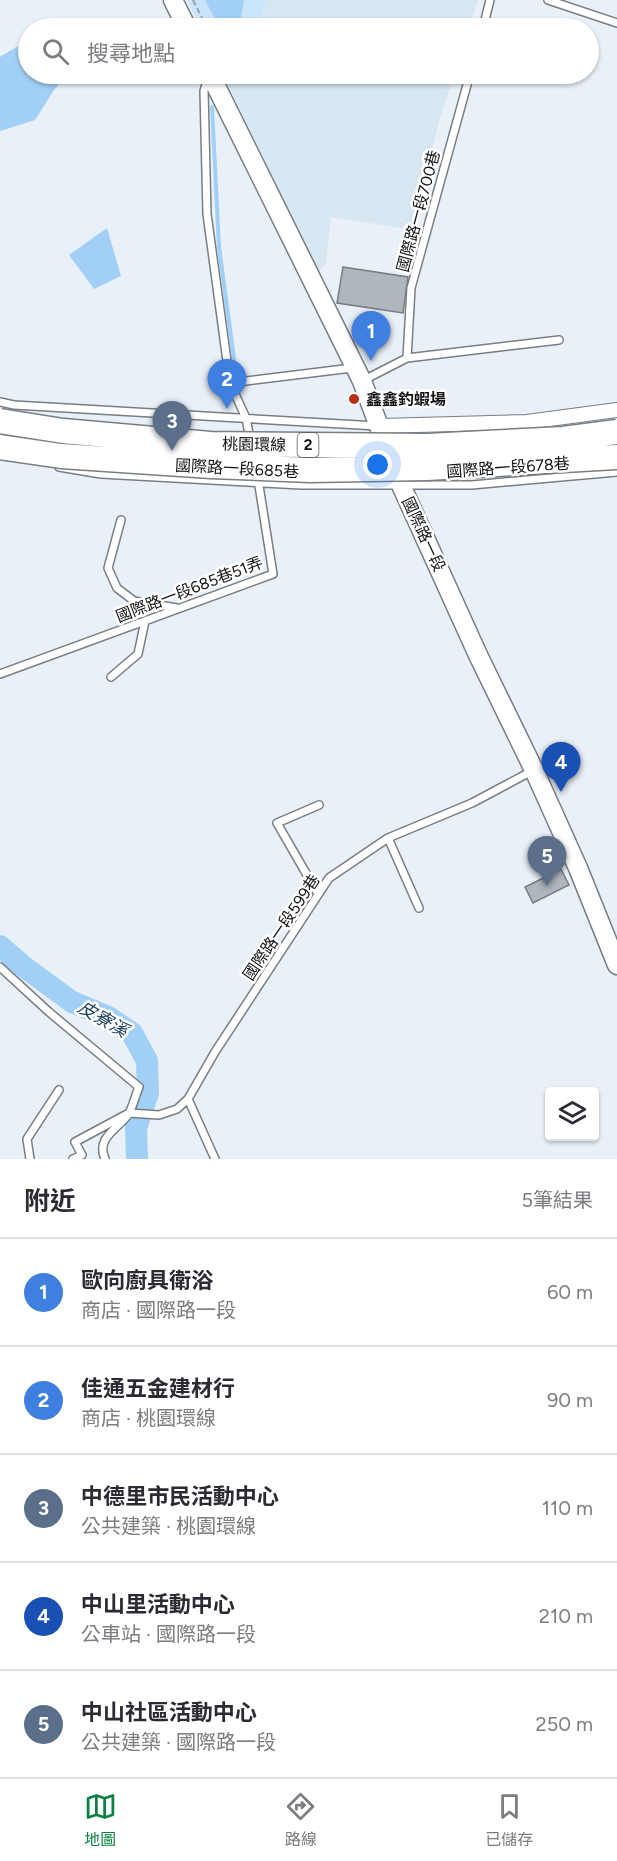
<!DOCTYPE html>
<html lang="zh-TW">
<head>
<meta charset="utf-8">
<style>
  body { margin:0; font-family:Figtree,"Noto Sans TC",sans-serif; background:#f7f7f7; color:#2b2b33 }
  .controls { position:absolute; right:18px; bottom:18px; display:grid; overflow:hidden; border-radius:6px; box-shadow:0 2px 4px #0004 }
  .controls button { width:54px; height:54px; display:grid; place-items:center; padding:0; border:0; border-bottom:2px solid #e1e1e2; background:#fff; color:#2b2b33; font:30px sans-serif }
  .you { position:absolute; left:378px; top:465px; width:21px; height:21px; margin:-15px; border:4px solid #fff; border-radius:50%; background:#1a73e8; box-shadow:0 0 0 9px #1a73e833 }
  .badge { display:grid; place-items:center; width:39px; height:39px; border-radius:50%; background:#0b8043; color:#fff; font-size:20px; font-weight:700 }
  .pin { position:absolute; translate:-50% -50px; filter:drop-shadow(0 2px 3px #0008) }
  .pin::after { content:''; position:absolute; top:32px; width:21px; height:18px; background:inherit; clip-path:polygon(0 0,100% 0,50% 100%) }
  .list { margin:0; padding:0; list-style:none }
  h2 { display:flex; justify-content:space-between; align-items:center; height:78px; margin:0; padding:0 24px; font-size:26px }
  h2 small { font-size:20px; font-weight:400; color:#7c7c81 }
  .list li { display:grid; grid-template-columns:39px 1fr auto; gap:18px; align-items:center; box-sizing:border-box; height:108px; padding:0 24px; border-top:2px solid #e1e1e2 }
  .list b { display:block; font-size:22px; white-space:nowrap }
  .list p { margin:0; font-size:20px; white-space:nowrap; color:#7c7c81 }
  .list em { font-size:20px; font-style:normal; color:#7c7c81 }
  .icon { flex:none; width:33px; height:33px; fill:none; stroke:currentColor; stroke-width:2; stroke-linecap:round; stroke-linejoin:round }
  .map { position:relative; flex:none; width:617px; height:1159px; overflow:hidden }
  .search { position:absolute; background:#fff; box-shadow:0 2px 4px #0004; left:18px; right:18px; top:18px; height:66px; display:flex; align-items:center; gap:15px; box-sizing:border-box; padding:0 21px; border-radius:33px; color:#7c7c81; font-size:22px }
  .sheet { height:618px; background:#fff }
  nav { display:flex; justify-content:space-around; align-items:center; box-sizing:border-box; height:84px; border-top:2px solid #e1e1e2; background:#fff; font-size:16px; color:#7c7c81 }
  nav a { display:grid; justify-items:center; gap:3px }
  nav .on { color:#0b8043 }
  .map>svg:first-child { display:block }
  .built { fill:#d8e6f1 }
  .green { fill:#c9e4fb }
  .water { fill:#a1cff5 }
  .lines { fill:none; stroke-linecap:round; stroke-linejoin:round }
  .stream { stroke:#a1cff5; stroke-width:4 }
  .river { stroke:#a1cff5; stroke-width:22 }
  .building { fill:#afb6bc; stroke:#767c82; stroke-width:1.5 }
  .lane-casing { stroke:#777e84; stroke-width:10 }
  .street-casing { stroke:#777e84; stroke-width:16 }
  .secondary-casing { stroke:#777e84; stroke-width:21 }
  .path { stroke:#9ea4a9; stroke-width:2; stroke-dasharray:6 3; stroke-linecap:butt }
  .lane { stroke:#fff; stroke-width:7 }
  .street { stroke:#fff; stroke-width:14 }
  .secondary { stroke:#fff; stroke-width:18 }
  .highway-bridge-casing { stroke:#777e84; stroke-width:27; stroke-linecap:butt }
  .highway-bridge { stroke:#fff; stroke-width:24 }
  .poi-dot { fill:#b82c10; stroke:#fff; stroke-width:2 }
  .labels { text-anchor:middle; stroke-width:5; stroke-linejoin:round; paint-order:stroke }
  .shield { fill:#fff; stroke:#585a5c; stroke-width:1.5 }
  .shield-label { font-size:15px; font-weight:bold; fill:#111316 }
  .street-label { font-size:16px; fill:#111316; stroke:#fff }
  .poi-label { font-size:16px; font-weight:bold; fill:#111316; stroke:#fff; text-anchor:start }
  .water-label { font-size:18px; font-style:italic; fill:#1c3f59; stroke:#fff }
</style>
</head>
<body>
<div class="map">
<svg width="617" height="1159" viewBox="0 0 617 1159">
  <rect width="100%" height="100%" fill="#e9f0f7"/>
  <path class="built" d="M 266,0 L 478,0 L 469,28 L 259,28 Z
    M 248,74 L 455,74 L 439,121 L 413,230 L 331,217 L 326,264 L 318,272 L 227,82 L 247,77 Z"/>
  <path class="green" d="M 187,0 L 266,0 L 259,28 L 201,28 Z
    M 222,74 L 248,74 L 247,77 L 227,82 Z"/>
  <path class="water" d="M 205,0 L 244,0 L 239,28 L 220,28 Z
    M 28,40 L 28,74 L 68,74 L 54,90 L 35,120 L 0,131 L 0,57 Z
    M 107,228 L 121,276 L 94,289 L 69,255 Z"/>
  <g class="lines">
    <path class="stream" d="M 212,107 L 219,247 L 235,366"/>
    <path class="river" d="M 0,946 L 23,966 L 72,1002 L 108,1017 L 132,1033 L 147,1061 L 148,1093 L 136,1128 L 137,1159"/>
  </g>
  <path class="building" d="M 343,267 L 408,277 L 403,313 L 337,303 Z
    M 561,869 L 569,885 L 533,903 L 525,887 Z"/>
  <g class="lines">
    <g class="lane-casing">
      <path id="lane" d="M 548,0 L 617,23
        M 483,28 L 490,0
        M 208,78 L 204,91 L 207,214 L 230,383 L 246,418 L 250,439
        M 407,358 L 411,288 L 470,74
        M 362,381 L 407,358 L 559,340
        M 230,383 L 352,368
        M 0,402 L 14,405 L 377,426
        M 59,467 L 101,474 L 301,485 L 472,485 L 617,472
        M 121,520 L 108,568 L 117,588 L 134,601 L 177,608
        M 0,674 L 273,574 L 257,473
        M 111,677 L 138,654 L 145,621
        M 388,838 L 419,908
        M 318,894 L 277,823 L 319,805
        M 0,967 L 49,1012 L 139,1087 C 135,1096 133,1107 128,1115 C 116,1130 96,1138 105,1159
        M 188,1099 L 215,1159
        M 30,1159 L 27,1139 L 59,1090
        M 73,1159 L 82,1155 L 75,1142 L 129,1113 L 159,1115 L 177,1109 L 188,1099 L 215,1052 L 329,878 L 388,838 L 472,803 L 532,771"/>
    </g>
    <g class="street-casing">
      <path id="street" d="M 380,426 L 527,422 L 617,410"/>
    </g>
    <g class="secondary-casing">
      <path id="secondary" d="M 173,0 L 187,28
        M 210,74 L 362,381 L 401,485 L 478,655 L 534,770 L 578,868 L 617,965"/>
    </g>
    <path class="path" d="M 193,0 L 207,28"/>
    <use href="#lane" class="lane"/>
    <use href="#street" class="street"/>
    <use href="#secondary" class="secondary"/>
    <g class="highway-bridge-casing">
      <path id="highway-bridge" d="M 0,421 L 63,431 L 210,444 L 427,446 L 563,439 L 617,432
        M 0,447 L 61,456 L 211,466 L 310,470 L 427,468 L 617,457"/>
    </g>
    <use href="#highway-bridge" class="highway-bridge"/>
  </g>
  <circle class="poi-dot" cx="354" cy="399" r="6"/>
  <g class="labels">
    <rect class="shield" x="297.5" y="433" width="21" height="24" rx="4.5"/>
    <g class="shield-label">
      <text x="308" y="450">2</text>
    </g>
    <g class="street-label">
      <text transform="translate(418 211) rotate(-75)" y="6">國際路一段700巷</text>
      <text transform="translate(254 444) rotate(1)" y="6">桃園環線</text>
      <text transform="translate(508 467) rotate(-4)" y="6">國際路一段678巷</text>
      <text transform="translate(237 468) rotate(3)" y="6">國際路一段685巷</text>
      <text transform="translate(424 534) rotate(65)" y="6">國際路一段</text>
      <text transform="translate(189 589) rotate(-21)" y="6">國際路一段685巷51弄</text>
      <text transform="translate(281 927) rotate(-56)" y="6">國際路一段599巷</text>
    </g>
    <g class="poi-label">
      <text x="366" y="405">鑫鑫釣蝦場</text>
    </g>
    <g class="water-label">
      <text transform="translate(103 1019) rotate(30)" y="6">皮寮溪</text>
    </g>
  </g>
</svg>
<div class="controls">
<button><svg class="icon" aria-label="layers" viewBox="0 0 24 24"><path d="M12 4l9 5-9 5-9-5zM3 14l9 5 9-5"/></svg></button>
</div>
<div class="you"></div>
<div class="pin badge" style="left:371px;top:361px;background:#3f7fe0">1</div>
<div class="pin badge" style="left:227px;top:409px;background:#3f7fe0">2</div>
<div class="pin badge" style="left:172px;top:451px;background:#5c6f8a">3</div>
<div class="pin badge" style="left:561px;top:792px;background:#1a4fb4">4</div>
<div class="pin badge" style="left:547px;top:886px;background:#5c6f8a">5</div>
<div class="search"><svg class="icon" aria-label="search" viewBox="0 0 24 24"><circle cx="10" cy="10" r="6"/><path d="M15 15l6 6"/></svg>搜尋地點</div>
</div>
<section class="sheet">
<h2>附近<small>5筆結果</small></h2>
<ul class="list">
<li><span class="badge" style="background:#3f7fe0">1</span><div><b>歐向廚具衛浴</b><p>商店 · 國際路一段</p></div><em>60 m</em></li>
<li><span class="badge" style="background:#3f7fe0">2</span><div><b>佳通五金建材行</b><p>商店 · 桃園環線</p></div><em>90 m</em></li>
<li><span class="badge" style="background:#5c6f8a">3</span><div><b>中德里市民活動中心</b><p>公共建築 · 桃園環線</p></div><em>110 m</em></li>
<li><span class="badge" style="background:#1a4fb4">4</span><div><b>中山里活動中心</b><p>公車站 · 國際路一段</p></div><em>210 m</em></li>
<li><span class="badge" style="background:#5c6f8a">5</span><div><b>中山社區活動中心</b><p>公共建築 · 國際路一段</p></div><em>250 m</em></li>
</ul>
</section>
<nav>
<a class="on"><svg class="icon" aria-label="map" viewBox="0 0 24 24"><path d="M3 6l6-2 6 2 6-2v14l-6 2-6-2-6 2zM9 4v14M15 6v14"/></svg>地圖</a>
<a><svg class="icon" aria-label="directions" viewBox="0 0 24 24"><path d="M12 3l9 9-9 9-9-9zM9 14v-3h6M13 9l2 2-2 2"/></svg>路線</a>
<a><svg class="icon" aria-label="saved" viewBox="0 0 24 24"><path d="M7 4h10v16l-5-4-5 4z"/></svg>已儲存</a>
</nav>
</body>
</html>
